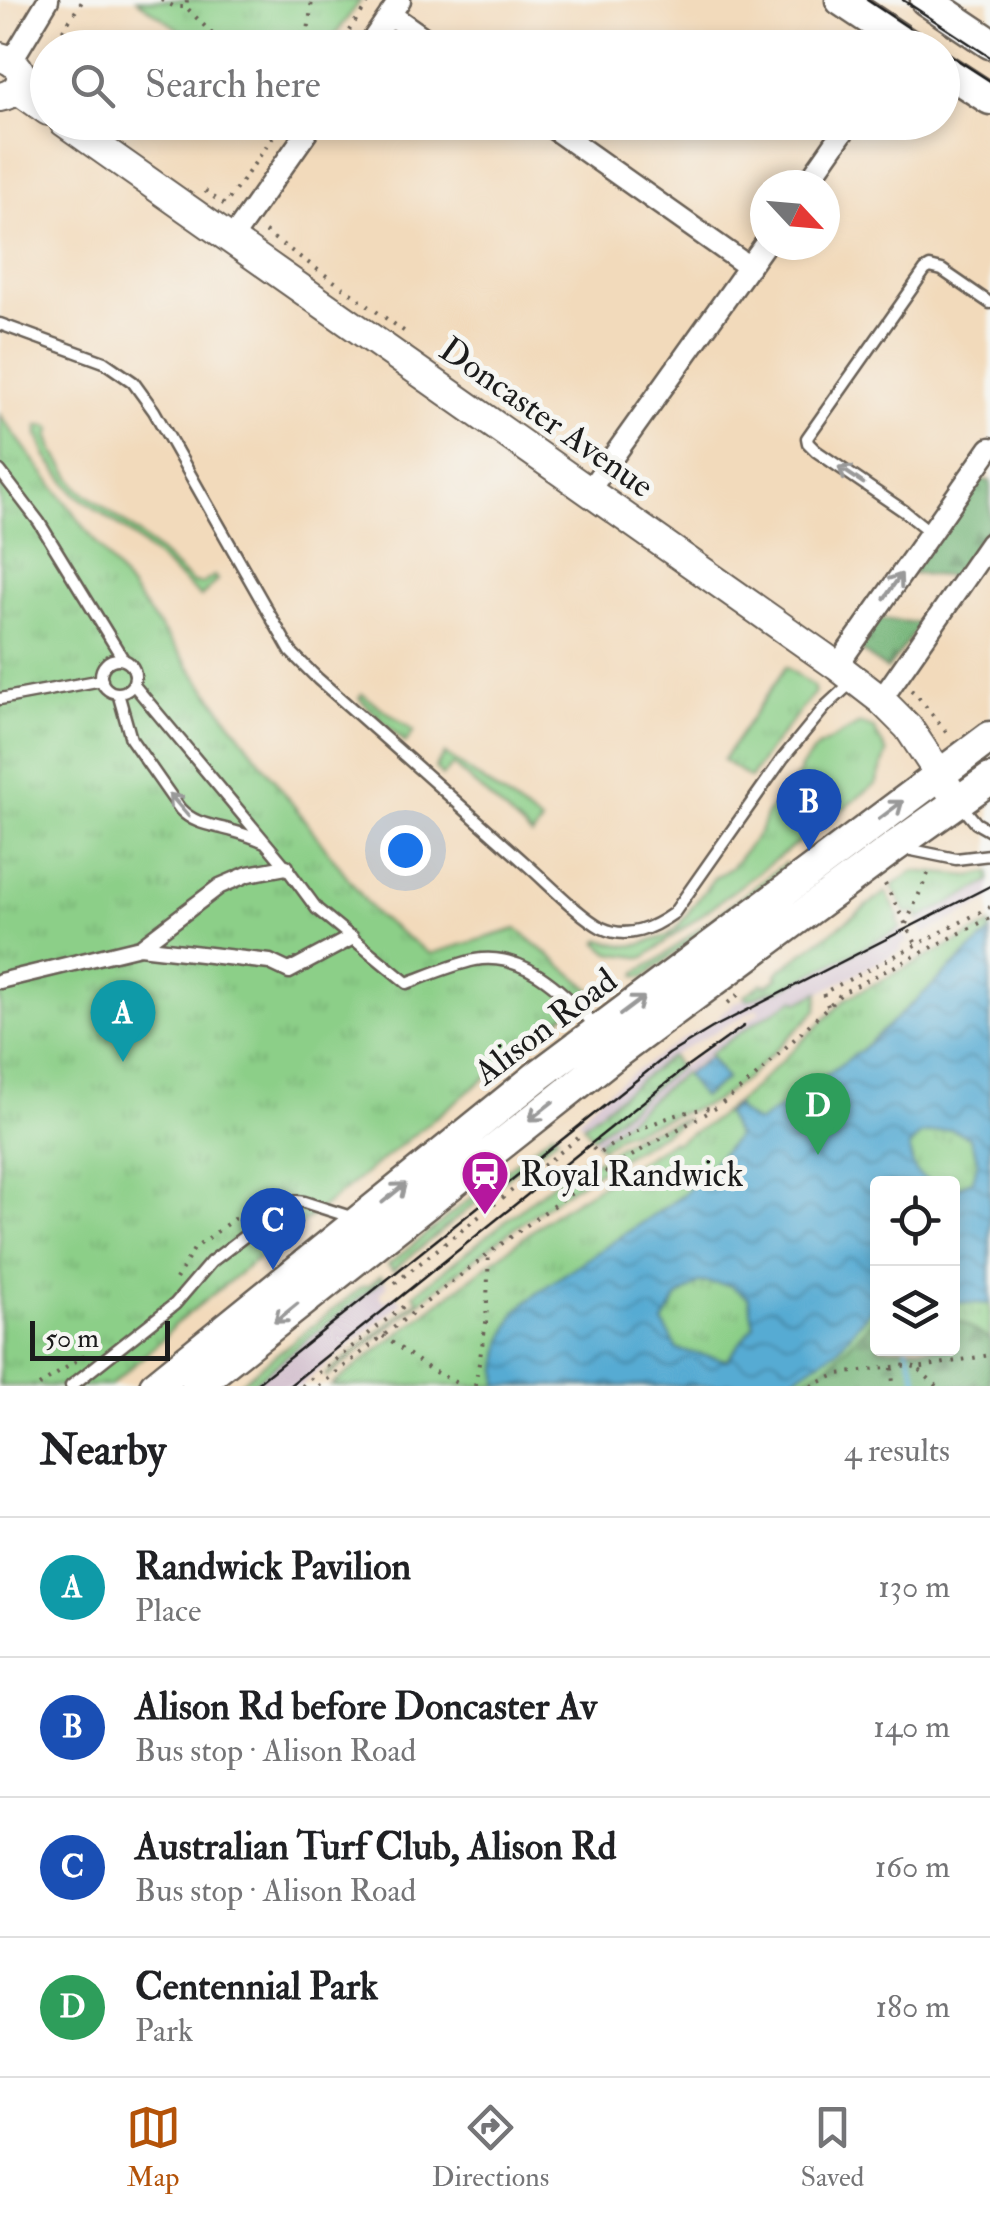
<!DOCTYPE html>
<html lang="en">
<head>
<meta charset="utf-8">
<style>
  body { margin:0; font-family:"IM FELL Double Pica",serif; background:#f6f6f6; color:#202124 }
  .controls { position:absolute; right:30px; bottom:30px; display:grid; overflow:hidden; border-radius:10px; box-shadow:0 5px 15px #0003 }
  .controls button { width:90px; height:90px; display:grid; place-items:center; padding:0; border:0; border-bottom:2px solid #e0e0e0; background:#fff; color:#202124; font:50px sans-serif }
  .compass { position:absolute; left:750px; top:170px; width:90px; height:90px; border-radius:50%; background:#fff; box-shadow:0 5px 15px #0003; rotate:116deg }
  .scale { position:absolute; left:30px; bottom:25px; width:140px; box-sizing:border-box; padding-left:10px; border:5px solid #1c1c1c; border-top:0; font-size:28px; line-height:35px; white-space:nowrap; color:#1c1c1c; -webkit-text-stroke:8px #f6f6f2; paint-order:stroke }
  .you { position:absolute; left:405px; top:850px; width:35px; height:35px; margin:-25px; border:8px solid #fff; border-radius:50%; background:#1a73e8; box-shadow:0 0 0 15px #1a73e833 }
  .badge { display:grid; place-items:center; width:65px; height:65px; border-radius:50%; background:#b45309; color:#fff; font-size:32px; font-weight:700 }
  .pin { position:absolute; translate:-50% -82px; filter:drop-shadow(0 2px 5px #0008) }
  .pin::after { content:''; position:absolute; top:52px; width:35px; height:30px; background:inherit; clip-path:polygon(0 0,100% 0,50% 100%) }
  .list { margin:0; padding:0; list-style:none }
  h2 { display:flex; justify-content:space-between; align-items:center; height:130px; margin:0; padding:0 40px; font-size:42px }
  h2 small { font-size:32px; font-weight:400; color:#757577 }
  .list li { display:grid; grid-template-columns:65px 1fr auto; gap:30px; align-items:center; box-sizing:border-box; height:140px; padding:0 40px; border-top:2px solid #e0e0e0 }
  .list b { display:block; font-size:38px; white-space:nowrap }
  .list p { margin:0; font-size:32px; white-space:nowrap; color:#757577 }
  .list em { font-size:32px; font-style:normal; color:#757577 }
  .icon { flex:none; width:55px; height:55px; fill:none; stroke:currentColor; stroke-width:2; stroke-linecap:round; stroke-linejoin:round }
  .map { position:relative; flex:none; width:990px; height:1386px; overflow:hidden }
  .search { position:absolute; background:#fff; box-shadow:0 5px 15px #0003; left:30px; right:30px; top:30px; height:110px; display:flex; align-items:center; gap:25px; box-sizing:border-box; padding:0 35px; border-radius:55px; color:#757577; font-size:38px }
  .sheet { height:690px; background:#fff }
  nav { display:flex; justify-content:space-around; align-items:center; box-sizing:border-box; height:140px; border-top:2px solid #e0e0e0; background:#fff; font-size:28px; color:#757577 }
  nav a { display:grid; justify-items:center; gap:5px }
  nav .on { color:#b45309 }
  .map>svg:first-child { display:block }
  .railway { fill:#d1bdcc }
  .grass { fill:url(#grass-tufts); stroke:#547652; stroke-width:2.5; fill-rule:evenodd }
  .forest { fill:url(#forest-firs); stroke:#466748; stroke-width:2.5 }
  .water { fill:url(#water-waves); stroke:#3a6478; stroke-width:2.5; fill-rule:evenodd }
  .lines { fill:none; stroke-linecap:round; stroke-linejoin:round }
  .stream { stroke:#57abd3; stroke-width:5 }
  .service-casing { stroke:#675e54; stroke-width:15 }
  .pedestrian-casing { stroke:#675e54; stroke-width:19 }
  .minor-casing { stroke:#675e54; stroke-width:25 }
  .secondary-casing { stroke:#675e54; stroke-width:32 }
  .primary-casing { stroke:#675e54; stroke-width:35 }
  .path { stroke:#675e54; stroke-width:4; stroke-dasharray:2.5 8; stroke-linecap:butt }
  .service { stroke:#fff; stroke-width:10 }
  .pedestrian { stroke:#fff; stroke-width:14 }
  .minor { stroke:#fff; stroke-width:20 }
  .secondary { stroke:#fff; stroke-width:28 }
  .primary { stroke:#fff; stroke-width:30 }
  .tram { stroke:#1c1c1c; stroke-width:2.5 }
  .oneway { stroke:#999 }
  .labels { text-anchor:middle; stroke-width:10; stroke-linejoin:round; paint-order:stroke }
  .street-label { font-size:35px; fill:#1c1c1c; stroke:#f6f6f2 }
  .poi-label { font-size:35px; fill:#1c1c1c; stroke:#f6f6f2; text-anchor:start }
</style>
</head>
<body>
<div class="map">
<svg width="990" height="1386" viewBox="0 0 990 1386">
  <defs>
    <pattern id="grass-tufts" width="24" height="20" patternUnits="userSpaceOnUse" patternTransform="scale(2.5)"><rect width="24" height="20" fill="#8ccf88"/><path d="M3 7l-1-3M5 7V3M7 7l1-3M15 17l-1-3M17 17v-4M19 17l1-3" fill="none" stroke="#78b175"/></pattern>
    <pattern id="forest-firs" width="22" height="20" patternUnits="userSpaceOnUse" patternTransform="scale(2.5)"><rect width="22" height="20" fill="#71b274"/><path d="M5 1l3.5 6h-7zM16 11l3.5 6h-7z" fill="#5c905e"/></pattern>
    <pattern id="water-waves" width="16" height="10" patternUnits="userSpaceOnUse" patternTransform="scale(2.5)"><rect width="16" height="10" fill="#57abd3"/><path d="M0 5q4-4 8 0t8 0" fill="none" stroke="#478aaa"/></pattern>
  </defs>
  <rect width="100%" height="100%" fill="#f6f6f2"/>
  <filter id="ink" filterUnits="userSpaceOnUse"><feTurbulence type="fractalNoise" baseFrequency=".01" numOctaves="2"/><feDisplacementMap in="SourceGraphic" scale="20" xChannelSelector="R" yChannelSelector="G"/><feConvolveMatrix kernelMatrix="1 2 1 2 8 2 1 2 1" color-interpolation-filters="sRGB"/></filter>
  <filter id="wash" filterUnits="userSpaceOnUse"><feTurbulence type="fractalNoise" baseFrequency=".0048" numOctaves="4" result="noise"/><feDisplacementMap in="SourceGraphic" scale="40" xChannelSelector="R" yChannelSelector="G"/><feGaussianBlur stdDeviation="2.25" result="paint"/><feColorMatrix in="noise" values="0 0 0 0 0 0 0 0 0 0 0 0 0 0 0 0 0 1.4 0 .05"/><feComposite in="paint" operator="in"/></filter>
  <g filter="url(#wash)">
    <rect width="100%" height="100%" fill="#f2dabb"/>
    <path class="railway" d="M 990,882 L 990,900 L 924,934 L 917,920 Z
      M 901,928 L 909,942 L 901,946 L 902,950 L 726,1042 L 683,1073 L 597,1143 L 593,1137 L 679,1067 L 760,1012 L 758,1008 L 671,1056 L 583,1125 L 578,1119 L 600,1097 L 624,1079 L 685,1037 L 720,1018 L 720,1014 L 735,1002 L 776,989 L 778,991 Z
      M 383,1279 L 388,1285 L 379,1294 L 385,1302 L 395,1294 L 402,1303 L 300,1386 L 249,1386 Z"/>
    <path class="grass" d="M 137,0 L 361,0 L 326,47 L 204,47 Z
      M 0,415 L 376,915 L 430,954 L 517,929 L 594,992 L 174,1325 L 164,1338 L 110,1386 L 0,1386 Z
      M 38,426 L 47,426 L 52,429 L 49,436 L 53,449 L 78,488 L 133,529 L 193,583 L 202,584 L 214,576 L 217,580 L 201,597 L 129,533 L 74,493 L 47,457 L 38,436 Z
      M 786,667 L 813,686 L 815,692 L 768,751 L 750,778 L 723,760 Z
      M 362,694 L 414,731 L 405,743 L 359,698 Z
      M 860,724 L 874,729 L 887,753 L 876,784 L 644,958 L 610,953 L 598,943 L 601,940 L 627,946 L 642,944 L 667,936 L 676,929 L 714,878 L 732,867 L 761,830 L 766,815 L 801,772 L 799,769 L 818,747 Z
      M 445,754 L 542,823 L 532,836 L 453,765 L 442,776 L 435,768 Z
      M 785,863 L 788,867 L 648,974 L 644,977 L 636,976 L 637,972 L 658,960 Z
      M 914,871 L 970,876 L 990,872 L 990,882 L 917,920 L 918,913 L 906,913 L 892,886 Z
      M 886,892 L 899,917 L 897,919 L 901,928 L 778,991 L 776,989 L 747,1000 L 744,996 L 763,983 L 766,986 L 778,978 L 776,974 L 781,969 Z
      M 990,925 L 990,1386 L 331,1386 L 555,1213 L 672,1141 L 674,1143 L 708,1124 L 748,1093 L 847,998 ZM 878,1184 L 952,1184 L 952,1348 L 878,1348 Z
      M 819,992 L 817,1010 L 746,1079 L 714,1102 L 621,1134 L 602,1148 L 597,1143 L 683,1073 L 703,1097 L 726,1079 L 709,1054 L 756,1022 L 796,999 L 799,1002 Z
      M 671,1056 L 679,1067 L 593,1137 L 583,1125 Z
      M 685,1119 L 686,1120 C 643,1145 600,1169 560,1196 C 479,1251 404,1316 327,1377 L 325,1375 L 418,1300 L 414,1294 L 588,1155 L 594,1162 L 635,1135 Z
      M 554,1131 L 558,1136 L 393,1270 L 388,1265 Z
      M 381,1276 L 383,1279 L 249,1386 L 236,1386 L 362,1287 L 369,1285 Z"/>
    <path class="forest" d="M 978,479 L 990,481 L 990,525 L 953,577 L 911,573 Z
      M 878,619 L 921,623 L 887,670 L 859,649 Z
      M 877,1316 L 878,1348 L 952,1348 L 953,1319 L 965,1324 L 990,1340 L 990,1386 L 792,1386 L 830,1364 Z"/>
    <path class="water" d="M 990,933 L 990,1304 L 953,1302 L 953,1189 L 973,1180 L 978,1160 L 969,1137 L 951,1129 L 920,1135 L 909,1147 C 912,1167 914,1176 934,1183 L 878,1184 L 877,1301 L 837,1350 L 780,1386 L 498,1386 L 498,1369 L 502,1343 L 516,1311 L 541,1290 L 683,1195 L 734,1140 L 736,1135 L 725,1114 L 736,1105 L 739,1111 L 754,1122 L 759,1122 L 860,1051 ZM 700,1282 L 729,1285 L 748,1297 L 754,1325 L 727,1360 L 678,1350 L 663,1323 L 677,1298 Z
      M 709,1057 L 726,1079 L 702,1097 L 685,1075 Z"/>
    <g class="lines">
      <path class="stream" d="M 907,1348 L 919,1386"/>
    </g>
  </g>
  <g filter="url(#ink)">
    <g class="lines">
      <g class="service-casing">
        <path id="service" d="M 0,324 L 104,362 L 133,382 L 154,411 L 291,652 L 318,679 C 388,740 456,802 525,863 C 547,882 578,915 602,928 C 628,940 653,928 674,913 L 783,758 L 825,707 L 852,682
          M 0,471 L 39,522 L 123,659
          M 930,532 L 904,511 L 816,451 L 808,443 L 807,438 L 925,270 L 930,267 L 942,270 L 990,303
          M101 676a17 17 0 1 1 34 0a17 17 0 1 1-34 0Z
          M 133,684 L 286,867 L 317,909 L 407,983 C 429,975 452,965 475,960 C 526,951 565,995 597,1027
          M 118,693 L 131,739 L 180,809 C 195,825 213,825 233,831 C 244,834 255,838 265,842
          M 0,699 L 102,680
          M 961,805 L 976,823 L 990,831
          M 902,848 L 956,859 L 990,855
          M 71,1386 L 175,1304 L 211,1262 L 284,1206 L 297,1201 L 304,1202 L 354,1218"/>
      </g>
      <g class="pedestrian-casing">
        <path id="pedestrian" d="M 140,947 L 270,962 L 289,971 L 351,938
          M 0,981 L 140,947 L 220,886 L 248,874 L 286,867"/>
      </g>
      <g class="minor-casing">
        <path id="minor" d="M 390,14 L 438,48
          M 367,48 L 400,0
          M 12,60 L 48,0
          M 544,122 L 749,267
          M 806,185 L 850,122
          M 231,240 L 314,122
          M 588,492 L 765,244
          M 837,666 L 990,448
          M 881,700 L 990,543"/>
      </g>
      <g class="secondary-casing">
        <path id="secondary" d="M 0,57 C 28,63 28,92 0,97
          M 17,89 L 48,111
          M 64,122 L 837,666 L 881,700 L 908,727 L 957,801"/>
      </g>
      <g class="primary-casing">
        <path id="primary" d="M 841,0 L 913,48
          M 926,0 L 990,43
          M 942,68 L 990,99
          M 155,1386 L 539,1075 L 990,737
          M 196,1386 L 618,1052 L 894,847 L 990,779"/>
      </g>
      <path class="path" d="M 161,0 L 175,7 L 185,7
        M 187,0 L 186,7 L 226,48
        M 51,48 L 83,0
        M 306,48 L 312,0
        M 337,48 L 370,0
        M 42,61 L 48,52
        M 205,191 L 225,205 L 284,122
        M 265,232 L 408,334
        M 911,690 L 916,694 L 949,736
        M 885,884 L 917,946
        M 906,924 L 930,869
        M 728,1003 L 739,994
        M 828,1006 L 823,993 L 990,907
        M 593,1148 L 598,1154 C 630,1132 671,1112 711,1108
        M 176,1279 L 194,1249 L 269,1192
        M 395,1283 L 582,1135
        M 383,1336 L 431,1370 L 463,1386
        M 892,1368 L 893,1386
        M 39,1386 L 85,1355
        M 302,1386 L 409,1302
        M 319,1386 L 489,1253 L 561,1200 L 643,1149 L 716,1108 L 752,1080 L 842,993 L 990,918
        M 475,1386 L 486,1323 L 489,1253
        M 811,1386 L 838,1374 L 909,1365 L 917,1368
        M 937,1386 L 917,1368 L 990,1355"/>
      <use href="#service" class="service"/>
      <use href="#pedestrian" class="pedestrian"/>
      <use href="#minor" class="minor"/>
      <use href="#secondary" class="secondary"/>
      <use href="#primary" class="primary"/>
      <path class="tram" d="M 867,0 L 939,48
        M 903,0 L 990,57
        M 942,50 L 990,81
        M 254,1386 L 669,1054 L 712,1028 L 990,886
        M 289,1386 L 684,1069 L 744,1026"/>
    </g>
    <defs><path id="oneway-shaft" d="M-6 0H5M1.5-3L5.5 0L1.5 3" fill="none" stroke-width="1.6" stroke-linecap="round" stroke-linejoin="round" transform="scale(2.5)"/></defs>
    <g class="oneway">
      <use href="#oneway-shaft" transform="translate(851 475) rotate(-146)"/>
      <use href="#oneway-shaft" transform="translate(893 586) rotate(-55)"/>
      <use href="#oneway-shaft" transform="translate(179 805) rotate(-131)"/>
      <use href="#oneway-shaft" transform="translate(891 810) rotate(-37)"/>
      <use href="#oneway-shaft" transform="translate(632 1006) rotate(-37)"/>
      <use href="#oneway-shaft" transform="translate(541 1111) rotate(142)"/>
      <use href="#oneway-shaft" transform="translate(394 1193) rotate(-39)"/>
      <use href="#oneway-shaft" transform="translate(286 1313) rotate(141)"/>
    </g>
  </g>
  <defs>
    <g id="station-pin" transform="scale(2.5)"><path d="M0 17L-7.5 6A9.5 9.5 0 1 1 7.5 6Z" fill="#b5179e" stroke="#f6f6f2"/><path d="M-3-6H3Q5-6 5-4V2Q5 4 3 4L4.5 6H3L1.5 4h-3L-3 6H-4.5L-3 4Q-5 4-5 2V-4Q-5-6-3-6ZM-3.5-4v3h7v-3ZM-3.5 1v1.5H-2V1ZM2 1v1.5H3.5V1Z" fill="#fff"/></g>
  </defs>
  <g fill-rule="evenodd">
    <use href="#station-pin" x="485" y="1174"/>
  </g>
  <g class="labels">
    <g class="street-label">
      <text transform="translate(547 417) rotate(35)" y="12">Doncaster Avenue</text>
      <text transform="translate(545 1026) rotate(-37)" y="12">Alison Road</text>
    </g>
    <g class="poi-label">
      <text x="520" y="1186">Royal Randwick</text>
    </g>
  </g>
</svg>
<div class="controls">
<button><svg class="icon" aria-label="locate" viewBox="0 0 24 24"><circle cx="12" cy="12" r="6"/><path d="M12 2v4M12 18v4M2 12h4M18 12h4"/></svg></button>
<button><svg class="icon" aria-label="layers" viewBox="0 0 24 24"><path d="M12 4l9 5-9 5-9-5zM3 14l9 5 9-5"/></svg></button>
</div>
<svg class="compass" viewBox="-18 -18 36 36"><path d="M0-13l5 13h-10z" fill="#e53935"/><path d="M0 13l5-13h-10z" fill="#757577"/></svg>
<div class="scale">50 m</div>
<div class="you"></div>
<div class="pin badge" style="left:123px;top:1062px;background:#0f9aa8">A</div>
<div class="pin badge" style="left:809px;top:851px;background:#1a4fb4">B</div>
<div class="pin badge" style="left:273px;top:1270px;background:#1a4fb4">C</div>
<div class="pin badge" style="left:818px;top:1155px;background:#2e9e5b">D</div>
<div class="search"><svg class="icon" aria-label="search" viewBox="0 0 24 24"><circle cx="10" cy="10" r="6"/><path d="M15 15l6 6"/></svg>Search here</div>
</div>
<section class="sheet">
<h2>Nearby<small>4 results</small></h2>
<ul class="list">
<li><span class="badge" style="background:#0f9aa8">A</span><div><b>Randwick Pavilion</b><p>Place</p></div><em>130 m</em></li>
<li><span class="badge" style="background:#1a4fb4">B</span><div><b>Alison Rd before Doncaster Av</b><p>Bus stop · Alison Road</p></div><em>140 m</em></li>
<li><span class="badge" style="background:#1a4fb4">C</span><div><b>Australian Turf Club, Alison Rd</b><p>Bus stop · Alison Road</p></div><em>160 m</em></li>
<li><span class="badge" style="background:#2e9e5b">D</span><div><b>Centennial Park</b><p>Park</p></div><em>180 m</em></li>
</ul>
</section>
<nav>
<a class="on"><svg class="icon" aria-label="map" viewBox="0 0 24 24"><path d="M3 6l6-2 6 2 6-2v14l-6 2-6-2-6 2zM9 4v14M15 6v14"/></svg>Map</a>
<a><svg class="icon" aria-label="directions" viewBox="0 0 24 24"><path d="M12 3l9 9-9 9-9-9zM9 14v-3h6M13 9l2 2-2 2"/></svg>Directions</a>
<a><svg class="icon" aria-label="saved" viewBox="0 0 24 24"><path d="M7 4h10v16l-5-4-5 4z"/></svg>Saved</a>
</nav>
</body>
</html>
